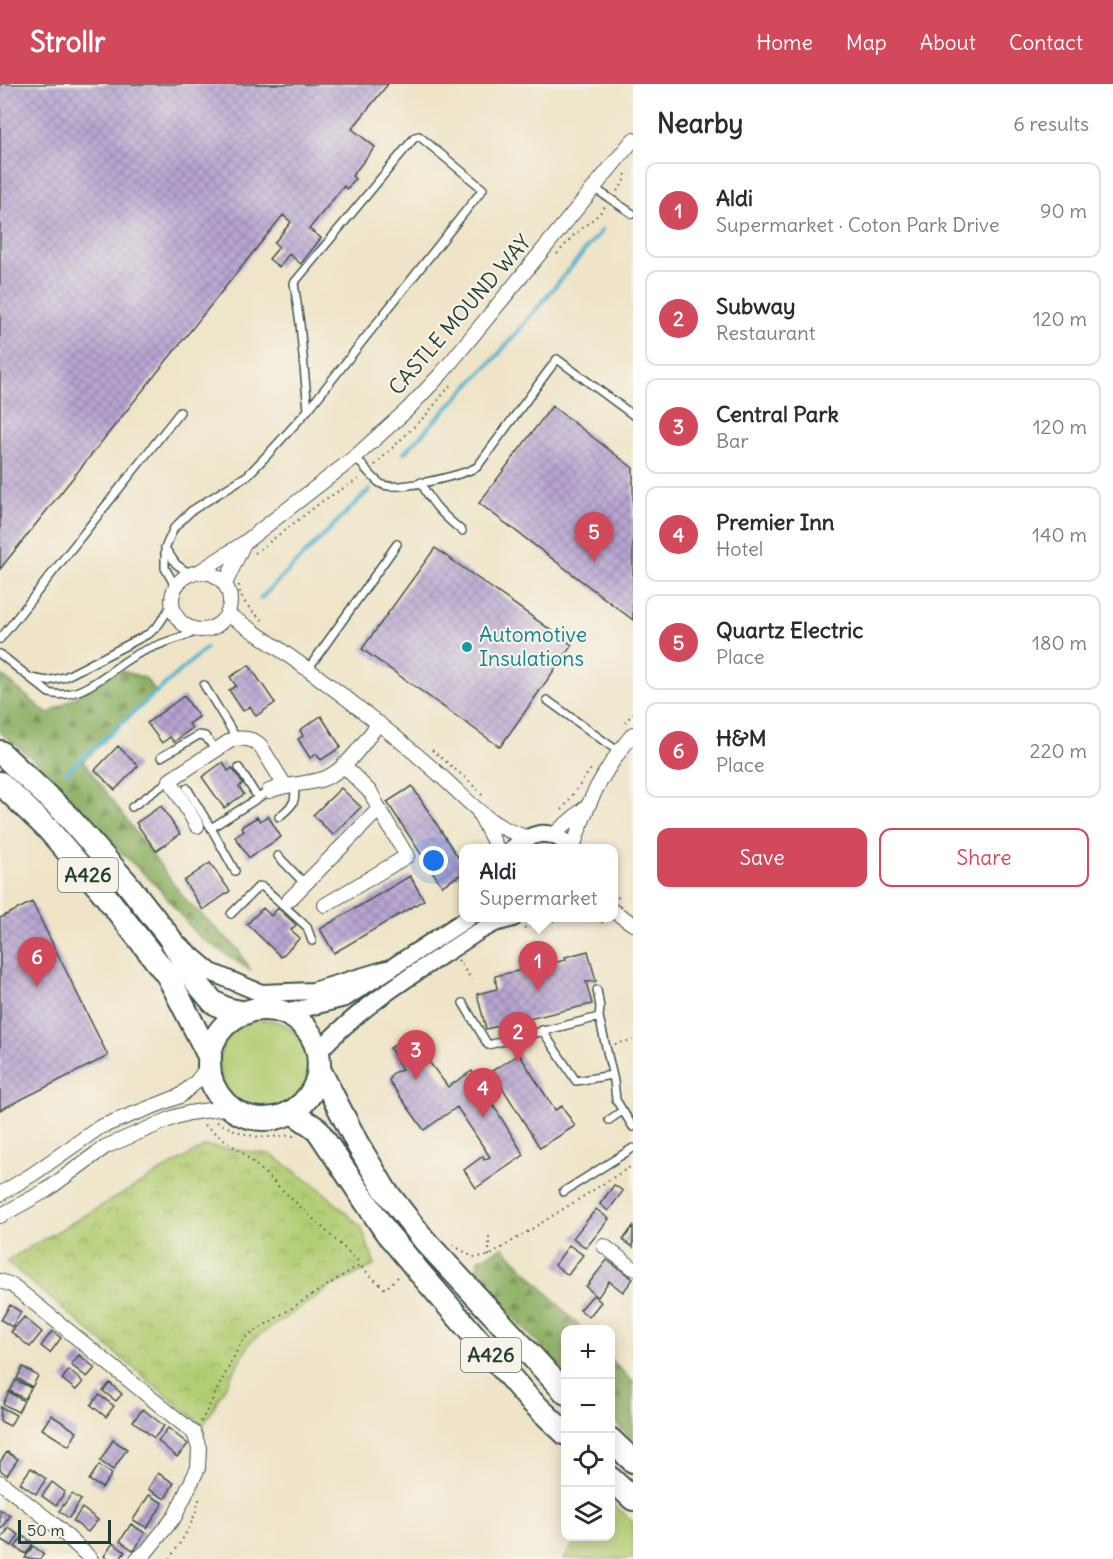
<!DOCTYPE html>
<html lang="en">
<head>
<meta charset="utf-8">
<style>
  body { margin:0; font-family:Delius,sans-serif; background:#f7f7f7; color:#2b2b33 }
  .controls { position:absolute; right:18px; bottom:18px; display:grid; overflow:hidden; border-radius:12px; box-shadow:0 3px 15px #0003 }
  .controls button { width:54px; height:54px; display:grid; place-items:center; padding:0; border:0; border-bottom:2px solid #e1e1e2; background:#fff; color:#2b2b33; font:30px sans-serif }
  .scale { position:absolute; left:18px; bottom:15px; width:93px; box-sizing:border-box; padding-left:6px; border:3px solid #1f3d34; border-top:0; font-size:16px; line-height:21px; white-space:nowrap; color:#1f3d34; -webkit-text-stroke:4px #f7f3e8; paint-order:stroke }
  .you { position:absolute; left:434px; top:777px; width:21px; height:21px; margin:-15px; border:4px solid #fff; border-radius:50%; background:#1a73e8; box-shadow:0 0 0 9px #1a73e833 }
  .badge { display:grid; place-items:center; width:39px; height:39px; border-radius:50%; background:#d1495b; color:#fff; font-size:20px; font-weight:700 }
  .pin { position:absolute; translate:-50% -50px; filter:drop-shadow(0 2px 3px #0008) }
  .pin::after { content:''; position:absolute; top:32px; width:21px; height:18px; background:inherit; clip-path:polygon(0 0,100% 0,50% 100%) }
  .popup { position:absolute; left:459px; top:760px; width:159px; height:78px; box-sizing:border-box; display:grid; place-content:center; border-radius:12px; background:#fff; filter:drop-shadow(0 2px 4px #0005); font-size:20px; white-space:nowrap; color:#7c7c81 }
  .popup b { font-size:22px; color:#2b2b33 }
  .popup::after { content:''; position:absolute; left:50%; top:100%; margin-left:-12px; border:12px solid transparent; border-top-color:#fff }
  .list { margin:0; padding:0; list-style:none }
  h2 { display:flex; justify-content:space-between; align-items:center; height:78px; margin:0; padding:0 24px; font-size:26px }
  h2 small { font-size:20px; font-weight:400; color:#7c7c81 }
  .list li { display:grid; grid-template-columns:39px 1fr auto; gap:18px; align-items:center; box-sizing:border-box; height:96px; margin:0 12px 12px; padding:0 12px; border:2px solid #e1e1e2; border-radius:12px }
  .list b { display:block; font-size:22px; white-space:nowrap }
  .list p { margin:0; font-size:20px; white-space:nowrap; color:#7c7c81 }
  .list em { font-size:20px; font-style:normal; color:#7c7c81 }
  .actions { display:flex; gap:12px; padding:18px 24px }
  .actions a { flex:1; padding:14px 0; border:2px solid #d1495b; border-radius:12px; text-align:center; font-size:21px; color:#d1495b }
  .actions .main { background:#d1495b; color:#fff }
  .icon { flex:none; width:33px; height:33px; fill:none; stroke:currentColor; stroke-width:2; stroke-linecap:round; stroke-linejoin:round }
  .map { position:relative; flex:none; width:633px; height:1475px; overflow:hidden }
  header { display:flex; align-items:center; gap:36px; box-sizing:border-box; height:84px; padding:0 30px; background:#d1495b; color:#fff }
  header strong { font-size:28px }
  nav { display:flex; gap:33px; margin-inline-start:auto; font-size:21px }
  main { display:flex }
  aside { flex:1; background:#fff }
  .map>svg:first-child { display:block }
  .grass { fill:#b3cd73; stroke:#698554; stroke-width:1.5 }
  .forest { fill:url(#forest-firs); stroke:#56764c; stroke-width:1.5 }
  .park { fill:url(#park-crowns); stroke:#698554; stroke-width:1.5 }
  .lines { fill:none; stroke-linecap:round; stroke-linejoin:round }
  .stream { stroke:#50b3cf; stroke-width:4 }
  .building { fill:url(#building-cross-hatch) }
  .service-casing { stroke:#3e564a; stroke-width:10 }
  .minor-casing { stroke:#3e564a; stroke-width:16 }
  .tertiary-casing { stroke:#3e564a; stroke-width:20 }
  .trunk-casing { stroke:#3e564a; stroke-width:26 }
  .path { stroke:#3e564a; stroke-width:2; stroke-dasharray:1.5 4.5; stroke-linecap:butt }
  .service { stroke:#fff; stroke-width:7 }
  .minor { stroke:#fff; stroke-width:14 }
  .tertiary { stroke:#fff; stroke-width:16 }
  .trunk { stroke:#fff; stroke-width:22 }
  .trunk-bridge-casing { stroke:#3e564a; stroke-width:26; stroke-linecap:butt }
  .trunk-bridge { stroke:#fff; stroke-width:22 }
  .culture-dot { fill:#0f9aa8; stroke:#f7f3e8; stroke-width:2 }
  .labels { text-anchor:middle; stroke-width:4.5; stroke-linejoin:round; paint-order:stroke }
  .shield { fill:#f7f3e8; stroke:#60746a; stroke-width:1.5 }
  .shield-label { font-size:20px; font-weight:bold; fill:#1f3d34 }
  .street-label { font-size:21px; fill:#1f3d34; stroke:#f7f3e8 }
  .culture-label { font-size:21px; fill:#0d838f; stroke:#f7f3e8; text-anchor:start }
</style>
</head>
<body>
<header>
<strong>Strollr</strong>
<nav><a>Home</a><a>Map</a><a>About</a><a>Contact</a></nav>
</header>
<main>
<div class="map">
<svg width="633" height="1475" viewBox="0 0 633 1475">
  <defs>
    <pattern id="forest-firs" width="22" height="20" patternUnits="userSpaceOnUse" patternTransform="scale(1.5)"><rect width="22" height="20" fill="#8eb065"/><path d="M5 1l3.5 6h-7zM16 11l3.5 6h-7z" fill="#739054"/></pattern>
    <pattern id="park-crowns" width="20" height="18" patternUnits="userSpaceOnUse" patternTransform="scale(1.5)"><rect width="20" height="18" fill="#b3cd73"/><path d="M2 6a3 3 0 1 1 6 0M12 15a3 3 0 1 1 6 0" fill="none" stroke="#91a85f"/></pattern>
    <pattern id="building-cross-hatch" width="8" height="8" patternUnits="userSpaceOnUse" patternTransform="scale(1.5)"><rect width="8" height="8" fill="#b8a5d2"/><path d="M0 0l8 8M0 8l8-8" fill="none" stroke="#9588ab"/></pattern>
  </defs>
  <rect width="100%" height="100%" fill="#f7f3e8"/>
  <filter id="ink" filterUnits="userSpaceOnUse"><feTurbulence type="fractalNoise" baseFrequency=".0167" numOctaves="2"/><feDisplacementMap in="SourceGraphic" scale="12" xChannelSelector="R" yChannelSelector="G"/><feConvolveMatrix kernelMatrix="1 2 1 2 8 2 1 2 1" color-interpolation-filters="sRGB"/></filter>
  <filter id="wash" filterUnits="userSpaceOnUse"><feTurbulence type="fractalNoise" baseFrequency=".008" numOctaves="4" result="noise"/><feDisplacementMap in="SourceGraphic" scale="24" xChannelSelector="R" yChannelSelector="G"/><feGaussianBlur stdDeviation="1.35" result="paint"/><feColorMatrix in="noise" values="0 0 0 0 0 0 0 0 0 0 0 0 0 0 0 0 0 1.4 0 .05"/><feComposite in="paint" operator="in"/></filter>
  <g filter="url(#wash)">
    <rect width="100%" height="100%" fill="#efe4c8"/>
    <path class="grass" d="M219 981a45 45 0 1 1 90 0a45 45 0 1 1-90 0Z
      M 611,1418 L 633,1438 L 633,1475 L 564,1475 L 579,1453 L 610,1452 Z"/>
    <path class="forest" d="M 119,586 L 145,594 L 156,608 L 83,677 L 184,814 L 238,865 L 251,887 L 197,851 L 158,803 L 122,769 L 40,681 L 0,648 L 0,590 L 48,630 Z
      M 503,1163 L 582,1245 L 566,1246 L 565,1287 L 476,1195 L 478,1176 Z
      M 610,1275 L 633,1298 L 633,1357 L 611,1334 Z"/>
    <path class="park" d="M 205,1062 L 270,1070 L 320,1105 L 361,1143 L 375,1181 L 332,1202 L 251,1257 L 203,1342 L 6,1177 Z"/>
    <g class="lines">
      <path class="stream" d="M 404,369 L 498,271 L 602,146
        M 260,515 L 370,405
        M 67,688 L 206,564"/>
    </g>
    <g id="blocks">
      <path class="building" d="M 0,0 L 388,0 L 352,45 L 375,63 L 352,92 L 355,95 L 347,105 L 344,102 L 309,145 L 321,154 L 301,180 L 289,170 L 279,183 L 269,175 L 279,163 L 274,159 L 291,138 L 283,131 L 0,485 Z
        M 552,322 L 633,384 L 633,536 L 479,419 Z
        M 435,464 L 572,561 L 500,663 L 362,565 Z
        M 249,581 L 275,619 L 256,632 L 250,622 L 243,627 L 229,606 L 236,602 L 230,593 Z
        M 184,612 L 199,633 L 189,640 L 192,644 L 174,658 L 170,653 L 162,659 L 147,639 Z
        M 321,632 L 341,663 L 321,676 L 316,670 L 310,674 L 298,655 L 303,652 L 300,646 Z
        M 118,662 L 138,682 L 115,706 L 95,686 Z
        M 223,678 L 228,687 L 232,684 L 243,699 L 239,703 L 244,710 L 224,724 L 202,693 Z
        M 412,702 L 463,781 L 463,789 L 442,802 L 387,718 Z
        M 341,704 L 361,723 L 333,751 L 313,731 Z
        M 161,722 L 180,750 L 156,767 L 136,739 Z
        M 268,732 L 281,753 L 249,774 L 235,753 L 244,747 L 241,743 L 257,733 L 260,737 Z
        M 210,779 L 230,807 L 203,826 L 184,797 Z
        M 410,792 L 424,816 L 334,869 L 320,845 Z
        M 32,818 L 108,972 L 0,1026 L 0,834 Z
        M 263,824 L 271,832 L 278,824 L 296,841 L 291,846 L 300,854 L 281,873 L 247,840 Z
        M 588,867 L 596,897 L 586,898 L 592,920 L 486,945 L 477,910 L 497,905 L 495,892 L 566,876 L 565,873 Z
        M 414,949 L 430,973 L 427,975 L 448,1003 L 472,987 L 524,1071 L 476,1104 L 464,1086 L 483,1072 L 484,1076 L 490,1073 L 457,1023 L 424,1046 L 389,997 L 391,991 L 395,988 L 402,986 L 390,964 Z
        M 519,970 L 555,1026 L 562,1022 L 575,1042 L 540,1064 L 492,987 Z
        M 614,1101 L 623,1107 L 608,1127 L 600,1120 Z
        M 596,1125 L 609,1135 L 586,1164 L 573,1154 Z
        M 633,1142 L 633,1163 L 623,1156 Z
        M 569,1161 L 583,1171 L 568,1191 L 555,1181 Z
        M 607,1176 L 633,1195 L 623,1208 L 609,1197 L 598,1213 L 586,1203 Z
        M 593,1211 L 601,1218 L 589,1233 L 580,1226 Z
        M 10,1221 L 21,1228 L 12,1243 L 1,1236 Z
        M 24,1233 L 42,1248 L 30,1263 L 11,1248 Z
        M 52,1247 L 61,1254 L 50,1269 L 41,1262 Z
        M 79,1271 L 95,1284 L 87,1293 L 71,1281 Z
        M 23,1283 L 38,1292 L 32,1303 L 17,1294 Z
        M 69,1286 L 83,1298 L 76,1306 L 62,1295 Z
        M 16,1296 L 31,1304 L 25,1315 L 10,1307 Z
        M 110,1299 L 122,1310 L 116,1317 L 103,1307 Z
        M 9,1308 L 24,1317 L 18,1328 L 3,1320 Z
        M 99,1311 L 114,1322 L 106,1333 L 91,1321 Z
        M 1,1323 L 16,1331 L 10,1342 L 0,1337 Z
        M 143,1325 L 164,1342 L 154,1354 L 133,1337 Z
        M 51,1331 L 77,1348 L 69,1362 L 42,1345 Z
        M 168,1344 L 188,1360 L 177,1373 L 158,1357 Z
        M 113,1356 L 127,1365 L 113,1386 L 100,1377 Z
        M 7,1368 L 18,1375 L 7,1391 L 0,1386 L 0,1378 Z
        M 99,1381 L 112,1390 L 102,1404 L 89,1396 Z
        M 31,1384 L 46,1395 L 36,1410 L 20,1399 Z
        M 158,1389 L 174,1399 L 165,1415 L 148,1405 Z
        M 52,1398 L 65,1408 L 56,1422 L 42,1412 Z
        M 72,1410 L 81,1416 L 69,1434 L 59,1427 Z
        M 149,1411 L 163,1419 L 147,1444 L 133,1436 Z
        M 82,1424 L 98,1436 L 88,1448 L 73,1437 Z
        M 0,1425 L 10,1432 L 0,1447 Z
        M 131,1440 L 145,1449 L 134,1467 L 120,1457 Z
        M 9,1444 L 19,1451 L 12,1462 L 1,1455 Z
        M 23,1452 L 33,1459 L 26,1470 L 15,1463 Z
        M 113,1459 L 125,1468 L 120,1475 L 108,1475 L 104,1472 Z
        M 33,1462 L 44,1470 L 40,1475 L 25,1474 Z"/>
    </g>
  </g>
  <g filter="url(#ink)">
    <use href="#blocks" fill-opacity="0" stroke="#3e564a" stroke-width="1.5"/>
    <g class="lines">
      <g class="service-casing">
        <path id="service" d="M 594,104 L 633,130
          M 355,373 C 362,380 374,396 381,400 C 396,408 462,391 477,383 L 557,275 L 633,331
          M 421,398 C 431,420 444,432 462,447
          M 165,464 L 176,480 L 190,490
          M 175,502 L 165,484 L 165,464 L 174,444 L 191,427 L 248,391 L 270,368 L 308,326 L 483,105 L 419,52 L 415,53 L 294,199 L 300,240 L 308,326
          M 0,555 L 180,328
          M 0,570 L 49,609 C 80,618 108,587 132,573 C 152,561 177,555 198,547
          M 308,585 L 397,460
          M 31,594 L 47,597 L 65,593 L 100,575 L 150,549 L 159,540 L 171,522
          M 204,601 L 237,655
          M 547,616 L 619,668
          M 161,673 L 199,651 L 205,652 L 215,665
          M 239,684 L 258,714
          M 187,704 L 211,744
          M 132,723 L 170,696
          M 279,733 C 292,721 297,720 294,701
          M 278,772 L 305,800
          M 235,787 L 211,744 L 269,707
          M 283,821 L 307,843 L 312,857
          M 231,830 L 259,802 L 263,803 L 283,821 L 289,816
          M 597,906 L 600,923 L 599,933
          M 463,919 L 488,961 L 599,933 L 614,997 L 616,1016 L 633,1043
          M 542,946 L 576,997 L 612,991
          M 609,1036 L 622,1027
          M 563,1108 L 633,1064"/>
      </g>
      <g class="minor-casing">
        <path id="minor" d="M172 517a29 29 0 1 1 58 0a29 29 0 1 1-58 0Z
          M 199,488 L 244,459 L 355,373 L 407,326 L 442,289 L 633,56
          M 225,500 L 244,459
          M 227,530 C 280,564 331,601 379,640 C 401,657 422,675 442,693 C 469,717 490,744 527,753
          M 269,707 C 288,699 304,701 323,695 C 346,687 364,658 379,639
          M 479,729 L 497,764
          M 197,742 L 170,696 L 233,655 C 243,654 252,654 260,661 L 284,700
          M 553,751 L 586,723
          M 573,764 C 587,718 602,688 633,650
          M 289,816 L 379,725 L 371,709 L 343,681
          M 325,821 L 407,772 L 379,725
          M 613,827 L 633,840
          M 0,1110 L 33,1090 L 100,1043 L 180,1012 L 197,997 L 209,981
          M 0,1132 L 47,1106 L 105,1063 L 175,1033 L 189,1029 L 230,1023
          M 604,1162 L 633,1184
          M 0,1197 L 12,1201 L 194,1349 L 199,1364 L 198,1384 L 175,1432 L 147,1467 L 137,1475
          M 0,1398 L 55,1441 L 91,1475"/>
      </g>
      <g class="tertiary-casing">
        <path id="tertiary" d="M 513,764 C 535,746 551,744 572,764
          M 177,859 L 211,888 L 261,909 L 313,907 L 387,885
          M 286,929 L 345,914 L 468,834
          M 318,968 C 363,919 421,886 476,849 L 495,839 L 513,834"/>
      </g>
      <g class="trunk-casing">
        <path id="trunk" d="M 0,668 L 64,728 L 126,798 L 169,853 L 197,899 L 213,918 L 226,925 L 245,929
          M 0,699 L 48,745 L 101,806 L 168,892 L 210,974
          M209 980a55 55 0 1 1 110 0a55 55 0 1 1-110 0Z
          M 319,985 L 358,1061 L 385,1106 L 425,1157
          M 292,1028 L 317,1045 L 386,1148 L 406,1172
          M 438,1171 L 566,1309
          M 420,1189 L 529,1315 L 566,1350
          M 610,1355 L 633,1377
          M 610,1394 L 633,1415"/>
      </g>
      <path class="path" d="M 617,107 L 623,100 L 627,86
        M 557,170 L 573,152 L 599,130 L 606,121
        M 375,381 L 427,330 L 453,298
        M 255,469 L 324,416 L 362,393
        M 239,501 C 239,517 254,529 266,539
        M 625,639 L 633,629
        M 432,666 L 468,696 L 483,712
        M 562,726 L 593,682
        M 613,809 L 621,816
        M 590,835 L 605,839
        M 524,844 C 546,837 567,833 590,835 L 591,834
        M 458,876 L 472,896
        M 615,960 L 633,956
        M 217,1038 C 231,1045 250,1054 267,1053 C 276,1053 285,1051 295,1052
        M 204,1041 L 244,1070 L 358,1177 L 359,1181
        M 453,1161 L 473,1173 L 489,1172 L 633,1081
        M 489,1172 L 489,1149
        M 201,1338 L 243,1255 L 359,1181 L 385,1205 L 399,1192
        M 169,1475 C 183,1456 196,1435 200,1411"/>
      <use href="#service" class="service"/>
      <use href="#minor" class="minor"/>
      <use href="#tertiary" class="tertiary"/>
      <use href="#trunk" class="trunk"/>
      <g class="trunk-bridge-casing">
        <path id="trunk-bridge" d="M 425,1157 L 438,1171
          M 406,1172 L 420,1189"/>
      </g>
      <use href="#trunk-bridge" class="trunk-bridge"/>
    </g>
  </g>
  <circle class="culture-dot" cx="467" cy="563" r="6"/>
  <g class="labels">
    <g class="shield">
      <rect x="58" y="774" width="60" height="34" rx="4.5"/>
      <rect x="461" y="1254" width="60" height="34" rx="4.5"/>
    </g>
    <g class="shield-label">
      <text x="88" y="798">A426</text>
      <text x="491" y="1278">A426</text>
    </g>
    <g class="street-label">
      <text transform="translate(460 231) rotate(-49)" y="7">CASTLE MOUND WAY</text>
    </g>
    <g class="culture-label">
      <text x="479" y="558">Automotive<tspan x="479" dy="24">Insulations</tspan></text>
    </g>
  </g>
</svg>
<div class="controls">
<button>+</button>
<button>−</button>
<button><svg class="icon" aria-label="locate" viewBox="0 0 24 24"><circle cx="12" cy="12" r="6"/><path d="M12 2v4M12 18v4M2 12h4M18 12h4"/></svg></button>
<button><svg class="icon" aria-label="layers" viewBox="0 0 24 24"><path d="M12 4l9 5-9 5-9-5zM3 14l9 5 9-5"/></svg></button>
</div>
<div class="scale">50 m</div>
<div class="you"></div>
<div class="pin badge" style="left:538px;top:907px">1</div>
<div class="popup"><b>Aldi</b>Supermarket</div>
<div class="pin badge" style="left:518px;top:978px">2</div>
<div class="pin badge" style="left:416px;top:996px">3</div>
<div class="pin badge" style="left:483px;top:1034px">4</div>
<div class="pin badge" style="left:594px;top:478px">5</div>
<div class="pin badge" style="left:37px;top:903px">6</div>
</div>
<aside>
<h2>Nearby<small>6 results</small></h2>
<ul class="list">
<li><span class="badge">1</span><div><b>Aldi</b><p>Supermarket · Coton Park Drive</p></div><em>90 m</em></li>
<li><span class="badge">2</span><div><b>Subway</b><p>Restaurant</p></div><em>120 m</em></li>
<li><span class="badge">3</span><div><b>Central Park</b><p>Bar</p></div><em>120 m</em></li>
<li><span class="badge">4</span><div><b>Premier Inn</b><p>Hotel</p></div><em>140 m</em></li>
<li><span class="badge">5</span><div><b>Quartz Electric</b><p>Place</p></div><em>180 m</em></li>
<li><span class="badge">6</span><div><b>H&amp;M</b><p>Place</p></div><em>220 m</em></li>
</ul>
<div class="actions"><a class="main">Save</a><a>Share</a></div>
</aside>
</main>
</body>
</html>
